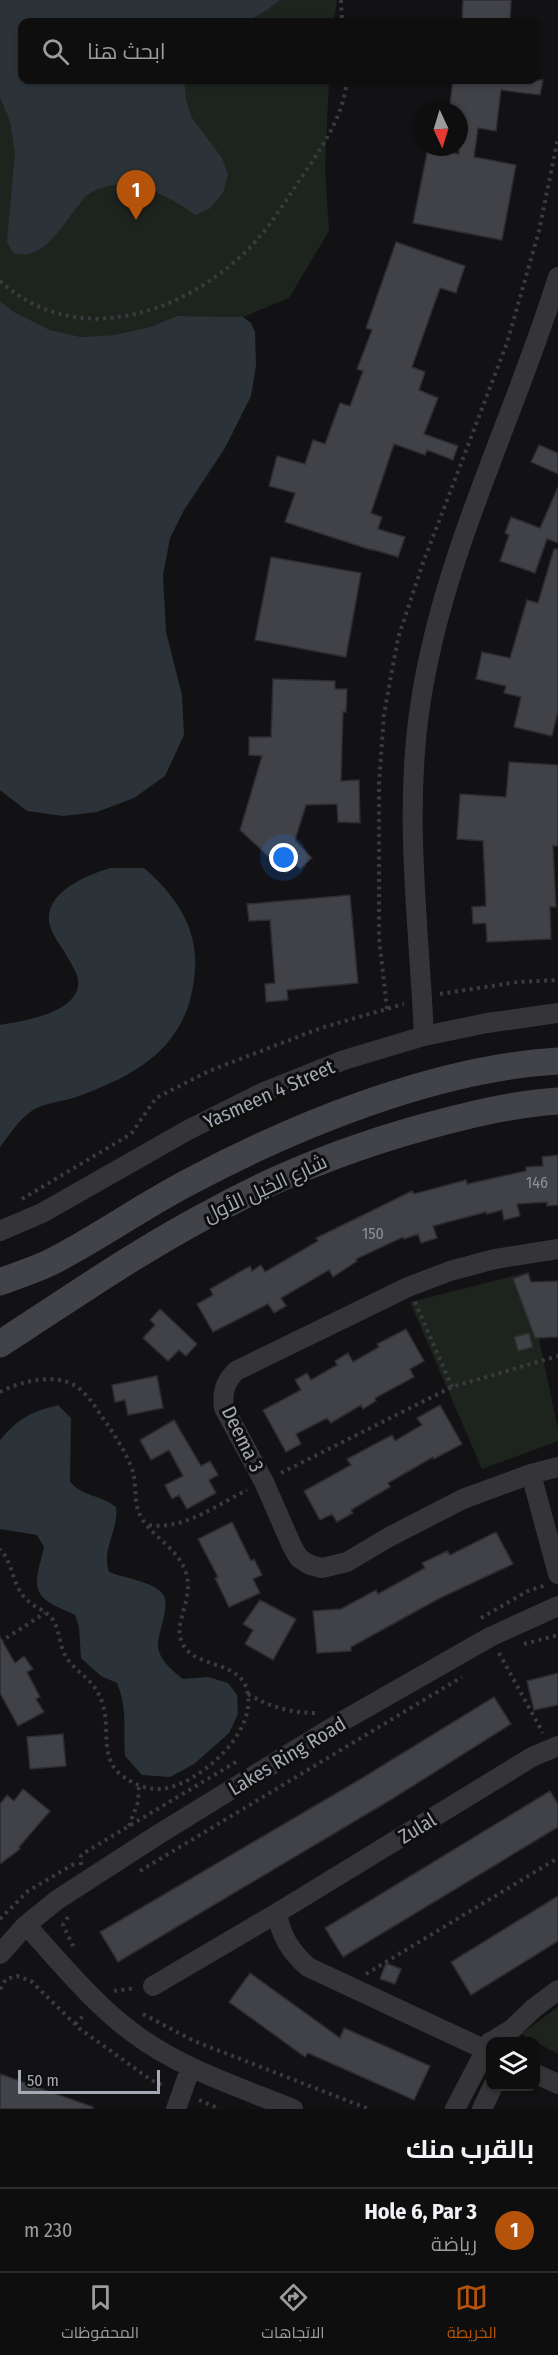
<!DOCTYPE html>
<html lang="ar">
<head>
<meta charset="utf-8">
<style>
  body { margin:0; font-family:"Fira Sans Condensed",Cairo,sans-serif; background:#171718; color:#f1f3f6; direction:rtl }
  .controls { position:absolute; right:18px; bottom:18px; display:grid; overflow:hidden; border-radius:12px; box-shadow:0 2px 4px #0004 }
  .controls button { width:54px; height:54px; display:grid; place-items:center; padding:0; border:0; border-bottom:2px solid #2e2e2f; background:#0e0e0f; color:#f1f3f6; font:30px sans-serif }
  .compass { position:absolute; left:414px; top:102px; width:54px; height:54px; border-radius:50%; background:#0e0e0f; box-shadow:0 2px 4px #0004; rotate:176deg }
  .scale { position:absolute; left:18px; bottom:15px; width:142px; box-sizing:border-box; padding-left:6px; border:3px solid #a4a9b4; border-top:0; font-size:16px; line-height:21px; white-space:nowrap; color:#a4a9b4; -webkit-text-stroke:4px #0e0e0f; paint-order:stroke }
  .you { position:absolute; left:284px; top:858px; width:21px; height:21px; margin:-15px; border:4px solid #fff; border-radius:50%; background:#1a73e8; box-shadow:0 0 0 9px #1a73e833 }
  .badge { display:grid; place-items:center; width:39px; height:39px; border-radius:50%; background:#b45309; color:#fff; font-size:20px; font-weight:700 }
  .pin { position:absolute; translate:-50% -50px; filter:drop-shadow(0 2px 3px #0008) }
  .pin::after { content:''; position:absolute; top:32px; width:21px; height:18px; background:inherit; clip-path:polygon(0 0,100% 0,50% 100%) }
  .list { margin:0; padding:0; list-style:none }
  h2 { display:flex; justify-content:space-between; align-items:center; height:78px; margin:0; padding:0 24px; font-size:26px }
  h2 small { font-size:20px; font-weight:400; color:#9b9c9e }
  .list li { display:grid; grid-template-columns:39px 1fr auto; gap:18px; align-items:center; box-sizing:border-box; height:84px; padding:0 24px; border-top:2px solid #2e2e2f }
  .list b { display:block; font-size:22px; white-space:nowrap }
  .list p { margin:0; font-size:20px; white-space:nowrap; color:#9b9c9e }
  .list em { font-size:20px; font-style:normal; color:#9b9c9e }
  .icon { flex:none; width:33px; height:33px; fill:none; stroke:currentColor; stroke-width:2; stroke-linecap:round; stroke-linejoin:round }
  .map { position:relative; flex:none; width:558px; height:2109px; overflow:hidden; direction:ltr }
  .search { position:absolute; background:#0e0e0f; box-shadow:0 2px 4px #0004; left:18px; right:18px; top:18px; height:66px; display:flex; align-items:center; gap:15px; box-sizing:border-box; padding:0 21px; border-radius:12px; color:#9b9c9e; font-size:22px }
  .sheet { height:162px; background:#0e0e0f }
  nav { display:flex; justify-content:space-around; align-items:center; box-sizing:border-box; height:84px; border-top:2px solid #2e2e2f; background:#0e0e0f; font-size:16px; color:#9b9c9e }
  nav a { display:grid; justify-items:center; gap:3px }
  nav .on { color:#b45309 }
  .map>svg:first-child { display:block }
  .green { fill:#1d241e }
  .water { fill:#2b3339 }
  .building { fill:#414247; stroke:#2d2d30; stroke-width:1.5 }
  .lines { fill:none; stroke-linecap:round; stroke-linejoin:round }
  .path { stroke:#3a3b40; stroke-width:4; stroke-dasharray:3 4.5; stroke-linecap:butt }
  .street { stroke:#343439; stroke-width:20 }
  .secondary { stroke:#424349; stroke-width:27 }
  .labels { text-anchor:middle; stroke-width:6; stroke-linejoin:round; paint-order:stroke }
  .number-label { font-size:16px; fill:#8b8f99 }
  .street-label { font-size:20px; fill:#a4a9b4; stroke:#0e0e0f }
</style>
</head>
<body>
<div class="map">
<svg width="558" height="2109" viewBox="0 0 558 2109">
  <rect width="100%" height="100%" fill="#121214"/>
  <path class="green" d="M 0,0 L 337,0 L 334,22 L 22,22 L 22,80 L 329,80 L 325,168 L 329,231 L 289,298 L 243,317 L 177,316 L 150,327 L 114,335 L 81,337 L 50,330 L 14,312 L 0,301 Z
    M 525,1273 L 558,1429 L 558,1441 L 482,1469 L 410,1302 Z
    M 558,2007 L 558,2054 L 521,2034 Z"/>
  <path class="water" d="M 0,0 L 280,0 L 267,10 L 246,22 L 22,22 L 22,80 L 184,80 L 186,100 L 192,118 L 222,158 L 228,174 L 223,193 L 209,209 L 195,215 C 167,194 123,172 89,194 C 84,196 81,203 77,207 C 66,221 50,247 32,253 C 27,255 19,254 14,254 L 7,242 L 15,153 L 10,121 L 0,97 Z
    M 0,301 L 14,312 L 50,330 L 81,337 L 114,335 L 150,327 L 177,316 L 243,317 L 251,323 L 255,332 L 256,366 L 251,396 L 225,448 L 184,510 L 170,538 L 163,575 L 166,632 L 182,695 L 184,735 L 165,776 L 134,798 L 97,812 L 63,816 L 27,811 L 0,790 Z
    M 110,868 L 144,868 C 175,895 198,927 195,970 C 190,1044 141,1074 76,1097 C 65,1101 41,1104 33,1110 C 19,1119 10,1134 0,1147 L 0,1025 C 22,1021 82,1013 78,980 C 77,971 68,959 64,951 C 58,942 48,928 49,918 C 49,890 88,875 110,868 Z
    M 58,1405 L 71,1418 L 70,1482 C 85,1498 99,1494 116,1507 C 119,1531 101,1548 109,1572 C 124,1578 150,1581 161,1592 C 173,1603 157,1632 158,1646 C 159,1660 173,1671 183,1679 L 208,1677 L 228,1683 L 237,1695 L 238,1714 L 229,1733 L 194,1764 L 170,1777 L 142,1775 L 125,1756 C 123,1728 128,1710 117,1683 L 101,1676 L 81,1658 L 79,1627 L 75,1615 C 66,1610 54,1607 46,1600 C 29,1588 41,1564 44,1547 L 37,1535 L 0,1529 L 0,1440 C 20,1417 29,1413 58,1405 Z"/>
  <path class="building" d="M 463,0 L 511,0 L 510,22 L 462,22 Z
    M 453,80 L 543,80 L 540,95 L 501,90 L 496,131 L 478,128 L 474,157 L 516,165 L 502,240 L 413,223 L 428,148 L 459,154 L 459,111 L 449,111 Z
    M 396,242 L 465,266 L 456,293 L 440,288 L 412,367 L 425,372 L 419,390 L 438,398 L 424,434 L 458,446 L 453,460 L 427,450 L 425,455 L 394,444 L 371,513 L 382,517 L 378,529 L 405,537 L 398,557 L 371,549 L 371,550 L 285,522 L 295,493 L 269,486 L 277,456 L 305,464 L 313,440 L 325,444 L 340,403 L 350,406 L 363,371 L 357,369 L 372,330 L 366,328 Z
    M 539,445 L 558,453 L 558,474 L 531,462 Z
    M 558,487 L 558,543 L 547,539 L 535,573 L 500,561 L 509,535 L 505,533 L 511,517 L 540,528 Z
    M 554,549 L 558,549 L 558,711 L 552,736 L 514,727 L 521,697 L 504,693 L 506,686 L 476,679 L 482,652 L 510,658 L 527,600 L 538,603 Z
    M 271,557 L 361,573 L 346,657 L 255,640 Z
    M 273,679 L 335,681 L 335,689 L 347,689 L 346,712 L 343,712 L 341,781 L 359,780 L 360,823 L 338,822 L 337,804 L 306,805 L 295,840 L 312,858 L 300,869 L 295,864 L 286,873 L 240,830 L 262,756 L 249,755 L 249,737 L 271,737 Z
    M 509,762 L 558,765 L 558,846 L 553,846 L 556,907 L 550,907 L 551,939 L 487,942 L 486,923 L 473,924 L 472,907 L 486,906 L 483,841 L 457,839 L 460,794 L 506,797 Z
    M 350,895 L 358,983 L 287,990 L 288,1000 L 266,1002 L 265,984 L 275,983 L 270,920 L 249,921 L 247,904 Z
    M 558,1155 L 558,1205 L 547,1206 L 547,1202 L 517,1204 L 520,1216 L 504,1220 L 502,1210 L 487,1214 L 486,1212 L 433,1226 L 437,1238 L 421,1243 L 418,1234 L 404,1239 L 403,1237 L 356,1259 L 357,1261 L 333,1277 L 329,1270 L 281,1298 L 286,1306 L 274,1313 L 268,1304 L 213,1332 L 197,1304 L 213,1295 L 210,1289 L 250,1266 L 252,1271 L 261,1265 L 265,1272 L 318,1241 L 316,1238 L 412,1191 L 414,1194 L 466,1180 L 467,1184 L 526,1171 L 526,1167 L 543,1166 L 542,1157 Z
    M 528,1273 L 531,1282 L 558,1281 L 558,1337 L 535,1338 L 513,1279 Z
    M 160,1309 L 197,1344 L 186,1356 L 179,1350 L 168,1361 L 143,1338 L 155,1325 L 150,1320 Z
    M 406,1329 L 424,1361 L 410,1369 L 414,1377 L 375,1398 L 376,1401 L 363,1409 L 361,1405 L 331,1423 L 327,1418 L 296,1434 L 301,1444 L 286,1452 L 263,1410 L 301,1390 L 295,1380 L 307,1373 L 311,1380 L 337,1365 L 335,1361 L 348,1353 L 353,1362 L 379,1347 L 377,1344 Z
    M 529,1333 L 533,1347 L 518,1351 L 514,1337 Z
    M 157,1376 L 163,1408 L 128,1415 L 125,1400 L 115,1402 L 112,1385 Z
    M 440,1405 L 462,1444 L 434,1459 L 433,1457 L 388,1483 L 390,1487 L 351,1510 L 353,1513 L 337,1522 L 332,1514 L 320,1520 L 304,1491 L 351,1465 L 347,1459 L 392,1435 L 395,1441 L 422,1425 L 417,1418 Z
    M 174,1420 L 201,1466 L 210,1461 L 218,1475 L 209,1480 L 216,1493 L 187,1509 L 179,1495 L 172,1499 L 165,1485 L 183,1476 L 169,1450 L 151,1460 L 140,1440 Z
    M 232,1522 L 251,1561 L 254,1559 L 262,1575 L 253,1579 L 260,1593 L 229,1607 L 215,1578 L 218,1577 L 198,1539 Z
    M 496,1532 L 513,1564 L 440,1598 L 351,1647 L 351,1651 L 317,1653 L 313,1611 L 341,1609 L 376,1590 L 378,1594 L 425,1568 L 422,1563 L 447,1551 L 450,1555 Z
    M 260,1600 L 296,1619 L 273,1660 L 245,1644 L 253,1630 L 243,1624 Z
    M 0,1637 L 15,1663 L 24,1656 L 33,1669 L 27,1672 L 40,1697 L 36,1699 L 44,1712 L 18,1726 L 0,1693 Z
    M 558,1673 L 558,1705 L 534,1710 L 527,1681 Z
    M 494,1697 L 511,1724 L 392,1799 L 118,1962 L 100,1932 L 359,1780 Z
    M 63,1734 L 66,1766 L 30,1769 L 27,1737 Z
    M 23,1789 L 50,1811 L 19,1847 L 20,1849 L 0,1864 L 0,1804 L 7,1795 L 14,1801 Z
    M 550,1791 L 558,1804 L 558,1827 L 343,1957 L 325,1928 Z
    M 558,1896 L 558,1941 L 471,1995 L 451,1962 Z
    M 386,1963 L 401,1969 L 395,1984 L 380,1979 Z
    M 250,1973 L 340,2038 L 344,2028 L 430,2066 L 414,2100 L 308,2053 L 305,2057 L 229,2002 Z
    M 0,2074 L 93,2107 L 93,2109 L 0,2109 Z"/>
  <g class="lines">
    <path class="path" d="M 341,0 L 342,22
      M 0,281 C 73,347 173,318 240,257 C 264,236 281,208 299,181 C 320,150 343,119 347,80
      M 440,994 L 518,982 L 558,980
      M 387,1009 L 379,938 L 379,783 L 384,714 L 398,638 L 423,563 L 507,343 L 539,231 L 558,138
      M 22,1199 L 131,1134 L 156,1098 L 209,1071 L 321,1028 L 404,1004
      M 415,1302 L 452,1387
      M 0,1392 C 23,1380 62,1371 82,1391 C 92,1400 99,1413 107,1424 C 117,1439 127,1454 133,1472 C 137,1486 133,1503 141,1517 C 153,1538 178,1548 186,1573 C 194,1599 174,1621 181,1640 C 191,1671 243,1657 248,1695 C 254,1735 199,1784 162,1789 C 147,1790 132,1784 120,1774 C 100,1757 110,1728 103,1705 C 94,1676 77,1676 65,1655 C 59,1644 60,1631 53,1620 C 46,1610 33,1607 25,1598 C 12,1584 13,1563 0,1549
      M 281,1473 L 452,1387 L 558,1356
      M 149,1525 C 184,1530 217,1505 247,1490
      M 481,1618 L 528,1591 L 546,1585
      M 0,1642 L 45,1613
      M 524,1644 L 558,1635
      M 499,1653 L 543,1733
      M 248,1694 C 270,1707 291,1713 317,1713
      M 129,1826 L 138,1802 L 139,1785
      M 81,1865 L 81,1856 L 84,1853 L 236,1762
      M 140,1871 L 462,1677
      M 68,1917 L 63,1925 L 74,1948
      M 0,1919 L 28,1891 L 74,1864
      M 366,1974 L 558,1858
      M 0,1989 L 6,1979 L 17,1976 L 31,1981 L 80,2029 L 151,2080 L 164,2086
      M 114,1991 L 136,1988
      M 143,2014 L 194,2041 L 369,2109
      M 75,2024 L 85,2014
      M 199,2100 L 220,2109"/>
    <path class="street" d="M 424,1036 C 419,924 403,812 421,700 C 444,552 514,419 558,277
      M 0,1231 L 42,1213 L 188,1130 L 264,1092 L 344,1060 L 424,1036 L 487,1023 L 558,1013
      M 558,1249 L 495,1259 L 450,1271 L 408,1287 L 236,1371 C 225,1382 222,1392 224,1408 L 264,1482 L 292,1546 L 299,1558 L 310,1565 L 322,1568 L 347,1562 L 389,1537 L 463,1499 L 531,1474 L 558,1467
      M 531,1474 L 558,1574
      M 277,1913 C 281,1936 290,1951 308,1967 L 490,2052
      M 26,1925 C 60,1962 92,2002 132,2032 C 179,2068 239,2087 293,2109
      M 0,1954 L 26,1925 L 57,1900 L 159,1834 L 341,1722 L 490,1637 L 558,1606
      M 153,1986 L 277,1913 L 532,1757 L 558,1746
      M 491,2042 L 512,2029 L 534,2008 L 558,1990
      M 536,2074 L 558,2084
      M 176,2109 L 191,2067
      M 455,2109 L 490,2042
      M 482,2109 L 493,2086"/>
    <path class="secondary" d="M 0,1282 C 18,1275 38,1269 55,1260 C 101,1236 143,1206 189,1182 C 296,1125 436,1068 558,1061
      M 0,1344 C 68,1300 134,1254 205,1216 C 274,1177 348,1148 424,1127 C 468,1115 512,1104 558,1101"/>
  </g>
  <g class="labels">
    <g class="number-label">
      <text x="537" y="1188">146</text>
      <text x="373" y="1239">150</text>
    </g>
    <g class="street-label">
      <text transform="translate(269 1094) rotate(-24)" y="7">Yasmeen 4 Street</text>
      <text transform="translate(265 1188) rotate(-25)" y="7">شارع الخيل الأول</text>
      <text transform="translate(243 1439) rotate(64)" y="7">Deema 3</text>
      <text transform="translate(287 1756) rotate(-31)" y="7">Lakes Ring Road</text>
      <text transform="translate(417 1828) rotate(-31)" y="7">Zulal</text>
    </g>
  </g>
</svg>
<div class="controls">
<button><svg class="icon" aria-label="layers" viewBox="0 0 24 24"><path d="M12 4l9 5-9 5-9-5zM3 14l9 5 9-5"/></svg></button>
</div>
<svg class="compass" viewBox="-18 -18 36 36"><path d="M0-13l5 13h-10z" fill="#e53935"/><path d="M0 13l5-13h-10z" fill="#9b9c9e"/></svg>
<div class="scale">50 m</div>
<div class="you"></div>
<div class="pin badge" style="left:136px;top:220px">1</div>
<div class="search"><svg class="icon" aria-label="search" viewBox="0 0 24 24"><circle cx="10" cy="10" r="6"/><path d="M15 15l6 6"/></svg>ابحث هنا</div>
</div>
<section class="sheet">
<h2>بالقرب منك<small></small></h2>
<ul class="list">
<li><span class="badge">1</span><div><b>Hole 6, Par 3</b><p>رياضة</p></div><em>230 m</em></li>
</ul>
</section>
<nav>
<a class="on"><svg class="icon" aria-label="map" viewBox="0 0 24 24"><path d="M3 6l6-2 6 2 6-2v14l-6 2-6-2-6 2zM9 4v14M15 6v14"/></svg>الخريطة</a>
<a><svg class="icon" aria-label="directions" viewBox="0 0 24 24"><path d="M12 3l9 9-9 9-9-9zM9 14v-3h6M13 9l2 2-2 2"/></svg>الاتجاهات</a>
<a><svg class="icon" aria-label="saved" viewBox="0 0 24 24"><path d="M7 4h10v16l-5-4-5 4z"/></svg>المحفوظات</a>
</nav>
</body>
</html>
